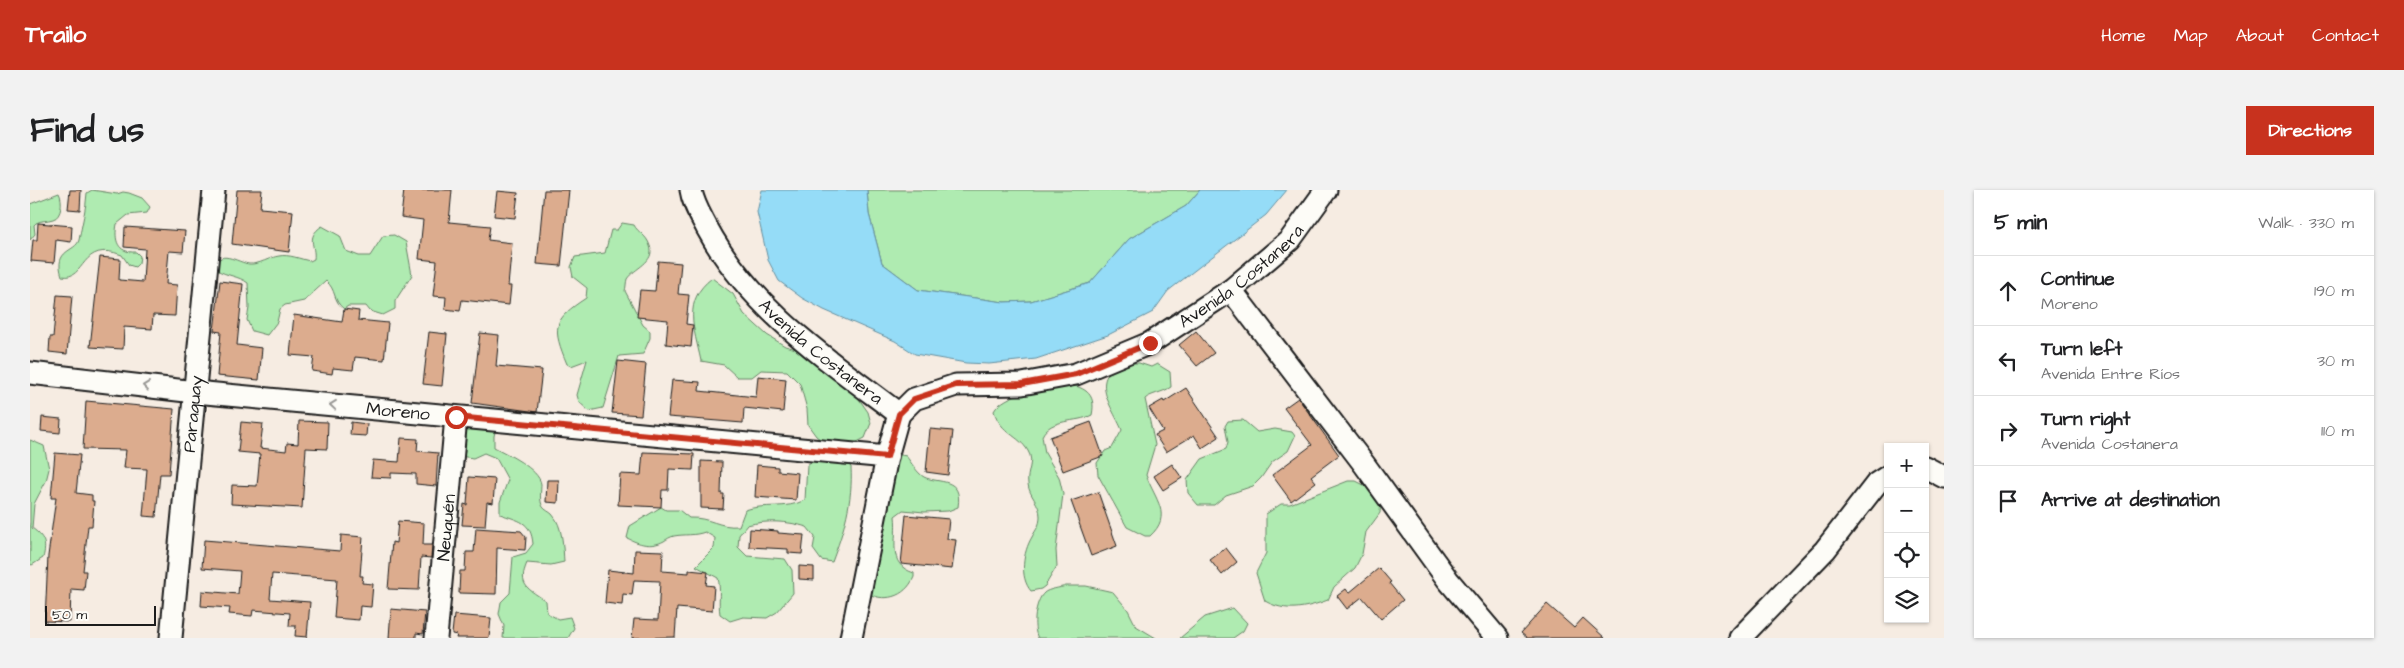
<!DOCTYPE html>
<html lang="en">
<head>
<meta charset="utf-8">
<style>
  body { margin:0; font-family:"Architects Daughter",sans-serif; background:#f2f2f2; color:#202124 }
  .controls { position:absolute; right:15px; bottom:15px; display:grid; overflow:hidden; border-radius:0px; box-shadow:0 1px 4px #0004 }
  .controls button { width:45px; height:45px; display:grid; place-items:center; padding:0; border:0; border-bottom:1px solid #e0e0e0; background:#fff; color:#202124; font:25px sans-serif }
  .scale { position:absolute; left:15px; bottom:12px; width:111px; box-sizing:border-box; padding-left:5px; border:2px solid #1c1c1c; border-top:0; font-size:14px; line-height:18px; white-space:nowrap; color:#1c1c1c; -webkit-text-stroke:4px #fdfcf7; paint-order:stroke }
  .stop { position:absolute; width:15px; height:15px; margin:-11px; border:4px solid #c8321e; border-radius:50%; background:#fff }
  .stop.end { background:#c8321e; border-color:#fff; box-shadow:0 1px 5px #0008 }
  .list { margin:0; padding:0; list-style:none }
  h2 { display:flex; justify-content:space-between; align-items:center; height:65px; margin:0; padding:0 20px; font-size:21px }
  h2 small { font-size:16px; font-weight:400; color:#757577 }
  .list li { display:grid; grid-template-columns:32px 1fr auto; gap:15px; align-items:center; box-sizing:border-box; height:70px; padding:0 20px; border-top:1px solid #e0e0e0 }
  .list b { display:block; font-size:19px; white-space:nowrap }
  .list p { margin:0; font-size:16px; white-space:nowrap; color:#757577 }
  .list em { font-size:16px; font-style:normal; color:#757577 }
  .icon { flex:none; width:28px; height:28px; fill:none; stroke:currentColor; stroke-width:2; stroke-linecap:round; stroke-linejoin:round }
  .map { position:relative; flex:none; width:1914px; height:448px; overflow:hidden; border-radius:0px }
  header { display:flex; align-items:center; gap:30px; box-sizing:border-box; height:70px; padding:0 25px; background:#c8321e; color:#fff }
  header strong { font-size:24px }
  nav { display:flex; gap:28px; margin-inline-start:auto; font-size:18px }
  .intro { display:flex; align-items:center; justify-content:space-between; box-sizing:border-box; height:120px; padding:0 30px }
  h1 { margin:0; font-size:35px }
  .button { padding:12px 22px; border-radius:0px; background:#c8321e; color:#fff; font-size:18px; font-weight:700 }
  main { display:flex; gap:30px; padding:0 30px }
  aside { flex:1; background:#fff; border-radius:0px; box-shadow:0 1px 4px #0004 }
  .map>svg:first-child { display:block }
  .green { fill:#afebb1; stroke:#668466 }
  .water { fill:#95dcf7; stroke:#658f9f }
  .building { fill:#dcac8e; stroke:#1c1c1c }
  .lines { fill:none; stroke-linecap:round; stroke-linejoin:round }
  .minor-casing { stroke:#1c1c1c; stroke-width:25 }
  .minor { stroke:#fdfcf7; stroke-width:21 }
  .oneway { stroke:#989794 }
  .route { stroke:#c8321e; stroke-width:6 }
  .labels { text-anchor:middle; stroke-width:4; stroke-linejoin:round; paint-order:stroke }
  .street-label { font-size:18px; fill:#1c1c1c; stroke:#fdfcf7 }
</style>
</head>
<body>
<header>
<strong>Trailo</strong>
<nav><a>Home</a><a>Map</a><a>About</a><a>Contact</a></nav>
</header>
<div class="intro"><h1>Find us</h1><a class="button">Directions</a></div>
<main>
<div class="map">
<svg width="1914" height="448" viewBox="0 0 1914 448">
  <rect width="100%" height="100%" fill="#f6ece2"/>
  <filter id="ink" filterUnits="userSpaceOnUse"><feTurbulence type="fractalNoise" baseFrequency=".02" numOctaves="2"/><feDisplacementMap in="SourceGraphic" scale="10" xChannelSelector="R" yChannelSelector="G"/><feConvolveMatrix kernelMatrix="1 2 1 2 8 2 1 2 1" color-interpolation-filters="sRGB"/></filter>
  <g filter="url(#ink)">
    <path class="green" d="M 62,0 L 87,4 L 93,2 L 99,3 L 112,8 L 120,17 L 117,23 L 98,25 L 87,34 C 84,50 87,63 106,62 L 110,66 L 109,73 L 105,77 L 99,75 L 92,65 C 50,49 56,91 32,86 C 23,59 46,62 49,50 C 52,34 56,19 57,3 Z
      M 837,0 L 1170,0 L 1156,16 L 1099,49 L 1060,93 L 1001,111 L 974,112 L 888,100 L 852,73 L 839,24 Z
      M 29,3 C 33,10 32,27 23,29 C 17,31 12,30 6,33 L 4,35 L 5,44 L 0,50 L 0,14 Z
      M 592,33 L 604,35 C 608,43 616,44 620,56 C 626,72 604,78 597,89 C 596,92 596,98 595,101 L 613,135 L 620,141 L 620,148 L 613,164 L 589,166 L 573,218 L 559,221 L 549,212 L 547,205 L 557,170 L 541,176 L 537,174 C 522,138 522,130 556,108 L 557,98 L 543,87 L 541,77 L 545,67 L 575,63 L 581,40 L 587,40 Z
      M 292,36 L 310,46 L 316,61 L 329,66 L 340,66 L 353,46 L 364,45 L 376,52 L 382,85 L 365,111 L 365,119 L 353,125 L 340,121 L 336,116 L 318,116 L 314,119 C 302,110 307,100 296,91 L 274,111 L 255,115 L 250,119 L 247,132 L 237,145 L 222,141 L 217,130 L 219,118 L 218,93 C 209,86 197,86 187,80 C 185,56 209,73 219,74 C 229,75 240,67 249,66 C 259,64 270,69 280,71 L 284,69 C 286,55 275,48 292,36 Z
      M 682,88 L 703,104 L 714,124 L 737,145 L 755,156 L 770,160 L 822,199 L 838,222 L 841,233 L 835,248 L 821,255 L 794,252 L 786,246 L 778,235 L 777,219 L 770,194 L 757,181 L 731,180 L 722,187 L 707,187 L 694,175 L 671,171 C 664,138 652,111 682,88 Z
      M 1095,173 L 1109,173 L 1121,177 L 1127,174 L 1140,182 L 1141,197 C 1132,203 1120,204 1115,209 L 1125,255 L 1116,285 C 1125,310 1143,325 1120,346 L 1115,346 L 1097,337 L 1068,285 L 1067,273 L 1075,261 L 1082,258 L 1092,240 C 1083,218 1056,186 1095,173 Z
      M 1034,193 C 1053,197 1067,202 1062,225 C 1047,233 1020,228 1012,246 L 1015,263 L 1029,287 L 1033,304 L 1026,360 L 1027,376 L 1015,396 L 1011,399 L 1001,401 C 989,387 993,362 1002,347 C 1006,339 1010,336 1010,326 C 1010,313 999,306 998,294 C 996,282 1005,272 998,261 C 989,245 971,244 964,221 C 973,204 1015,196 1034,193 Z
      M 430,224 L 467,234 L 464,246 L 464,257 C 477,264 509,279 511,294 C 511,301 509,311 513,317 C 515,320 520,322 522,324 C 533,336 533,357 534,372 L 521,375 L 497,373 C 487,396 499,399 516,411 L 517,423 L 528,429 L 540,427 L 544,438 L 538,448 L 473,448 L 474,436 L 469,424 L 471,412 L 480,403 L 483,367 L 496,363 L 503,354 C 501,331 489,331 470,324 L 470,312 L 478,290 L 466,268 L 454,263 L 443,268 L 429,266 Z
      M 1213,230 L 1227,242 L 1245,239 L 1262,242 L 1265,246 L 1258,261 L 1242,272 L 1231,288 L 1223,296 L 1196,305 L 1184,315 L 1168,315 L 1158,303 L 1157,290 L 1172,269 L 1196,259 L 1198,252 L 1195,236 L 1198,231 Z
      M 0,250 L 14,256 L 19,279 L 16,291 L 4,314 L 2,338 C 14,347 17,353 13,368 L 2,375 L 0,374 Z
      M 867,264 L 876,266 C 881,272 887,283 894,287 C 908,294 933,286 928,317 L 918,321 L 894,322 L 873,320 L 865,326 C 868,351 856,374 884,383 L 884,387 C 875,408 853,413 835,402 Z
      M 787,267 L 812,269 L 821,277 C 823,311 814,340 802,372 L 791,370 L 783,359 L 785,347 L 777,337 C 757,331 737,330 717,335 L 709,345 L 708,357 L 717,366 L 755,369 L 762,380 L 763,403 L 747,422 L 737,428 L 713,427 L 700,431 L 690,424 C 688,411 691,400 688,388 L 666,376 L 684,358 L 685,348 L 675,342 C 664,346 655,344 644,346 C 640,347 637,349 634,351 C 621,358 609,354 597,348 L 600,336 L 631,317 L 636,320 L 649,320 L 659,328 C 680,327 689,338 709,336 L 715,320 C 735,313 756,320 775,310 L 777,275 Z
      M 1318,291 L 1326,291 L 1348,302 L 1351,309 L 1350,323 L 1336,342 L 1332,364 L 1325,378 L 1304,397 L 1298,410 C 1276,418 1256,423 1235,411 L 1226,383 L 1236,363 L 1236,324 L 1251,314 L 1260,314 Z
      M 1036,396 L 1056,396 L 1083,402 L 1098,420 L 1106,436 L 1126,448 L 1008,448 C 1002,438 1005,411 1014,403 C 1018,399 1030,398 1036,396 Z
      M 1203,418 L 1217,433 L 1213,441 L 1203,448 L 1150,448 L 1175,427 Z"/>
    <path class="water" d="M 732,0 L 837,0 L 839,24 L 852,73 L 888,100 L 974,112 L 1001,111 L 1060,93 L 1099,49 L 1156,16 L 1170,0 L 1257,0 L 1236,25 L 1138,101 L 1123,122 L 1078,145 L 1006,169 L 959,174 L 936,173 L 885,164 L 865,151 L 794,120 L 772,108 L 749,91 L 738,70 L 727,22 Z"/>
    <path class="building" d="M 40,0 L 51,0 L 50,20 L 38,19 Z
      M 207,0 L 232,0 L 230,18 L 263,21 L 259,62 L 202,54 Z
      M 374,0 L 422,0 L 419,32 L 460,36 L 458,50 L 482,53 L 478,96 L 481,96 L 479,115 L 432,110 L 430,121 L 415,119 L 416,107 L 403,106 L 407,71 L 389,69 L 393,30 L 371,27 Z
      M 514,0 L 539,0 L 531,76 L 507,74 Z
      M 467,1 L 488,3 L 485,28 L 464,26 Z
      M 8,33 L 42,36 L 41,52 L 26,50 L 24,73 L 1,71 L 3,50 L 7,50 Z
      M 95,37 L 155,41 L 153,62 L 139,61 L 136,94 L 147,95 L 145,126 L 123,125 L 122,139 L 94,137 L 93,159 L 60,157 L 70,67 L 90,69 L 89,90 L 113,92 L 115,59 L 94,57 Z
      M 628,71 L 651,73 L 648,104 L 659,105 L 656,134 L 663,135 L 661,157 L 636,154 L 638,130 L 607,127 L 610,100 L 625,101 Z
      M 190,91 L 213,94 L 207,155 L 232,158 L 229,190 L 187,186 L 191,142 L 184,141 Z
      M 27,105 L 42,106 L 37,164 L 19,162 L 20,147 L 23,147 Z
      M 314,119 L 329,121 L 328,130 L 358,133 L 354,170 L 325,167 L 323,180 L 303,178 L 302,184 L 282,181 L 284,167 L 260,165 L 264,125 L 312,132 Z
      M 1166,141 L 1184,163 L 1167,176 L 1149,155 Z
      M 399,142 L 417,144 L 412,196 L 393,194 Z
      M 450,143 L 469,145 L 466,176 L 512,180 L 507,222 L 442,213 Z
      M 588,171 L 616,174 L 611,225 L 582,223 Z
      M 728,186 L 756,189 L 753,222 L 714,218 L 713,233 L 638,227 L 642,190 L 670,192 L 669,201 L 726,207 Z
      M 1156,198 L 1189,247 L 1172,258 L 1164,245 L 1136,262 L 1125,245 L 1133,241 L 1119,218 L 1133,210 L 1134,212 Z
      M 1268,208 L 1309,265 L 1281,286 L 1286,292 L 1261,311 L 1242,285 L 1282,255 L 1254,218 Z
      M 56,211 L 144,219 L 139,284 L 130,284 L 126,327 L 113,326 L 117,279 L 94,278 L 96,260 L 53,259 Z
      M 12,227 L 31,229 L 30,243 L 11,241 Z
      M 269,231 L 298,232 L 297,259 L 276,258 L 272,318 L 201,314 L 202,295 L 227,296 L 230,264 L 208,262 L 211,232 L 233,234 L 230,258 L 256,261 L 257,253 L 268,254 Z
      M 321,232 L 337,234 L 336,246 L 320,245 Z
      M 1061,232 L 1073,266 L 1033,281 L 1020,247 Z
      M 900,239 L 923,241 L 918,285 L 896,282 Z
      M 371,248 L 388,249 L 387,261 L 408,263 L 406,296 L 386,294 L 386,284 L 361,283 L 361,288 L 341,287 L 343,270 L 369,272 Z
      M 613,262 L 664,264 L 663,280 L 639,279 L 638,300 L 632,300 L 631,317 L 588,315 L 590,284 L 611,285 Z
      M 25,263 L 50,265 L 46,303 L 62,305 L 62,311 L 64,311 L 62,336 L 58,336 L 53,381 L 56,381 L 54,400 L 41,399 L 40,432 L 15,431 L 18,366 L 26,308 L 21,308 Z
      M 671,271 L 692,272 L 691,304 L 694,304 L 693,319 L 671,318 Z
      M 1142,274 L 1152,288 L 1133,300 L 1124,286 Z
      M 727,275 L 748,277 L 748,281 L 768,283 L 766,310 L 725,307 Z
      M 439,287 L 465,289 L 463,313 L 457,312 L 455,336 L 432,335 L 434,314 L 437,315 Z
      M 517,290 L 529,290 L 528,313 L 516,312 Z
      M 1068,302 L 1087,356 L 1061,366 L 1041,311 Z
      M 876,325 L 919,329 L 917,349 L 926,350 L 922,379 L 871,374 Z
      M 368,331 L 394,333 L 393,355 L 402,355 L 401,368 L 391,367 L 389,400 L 358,399 L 362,352 L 366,353 Z
      M 446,338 L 491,341 L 496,347 L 495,360 L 467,358 L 466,404 L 429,403 L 430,381 L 435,381 L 436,362 L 444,362 Z
      M 720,339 L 748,341 L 748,343 L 774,345 L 772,364 L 758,363 L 758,359 L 719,357 Z
      M 311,345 L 333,347 L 330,386 L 333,386 L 332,393 L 343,394 L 341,417 L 330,416 L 329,430 L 304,428 L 307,389 L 242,384 L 240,409 L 280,412 L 277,447 L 265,446 L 266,436 L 259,436 L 260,423 L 223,420 L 222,426 L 199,424 L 200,418 L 171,416 L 172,401 L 208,404 L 210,381 L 172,378 L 174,350 L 310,361 Z
      M 1196,358 L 1207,372 L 1192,385 L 1180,370 Z
      M 605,360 L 633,361 L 632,381 L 659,383 L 659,380 L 678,382 L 676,395 L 684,396 L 682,421 L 647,418 L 645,447 L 602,448 L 604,429 L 628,430 L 630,391 L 604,390 L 602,405 L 593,404 L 592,415 L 575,413 L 578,380 L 604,383 Z
      M 769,376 L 784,377 L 784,390 L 769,389 Z
      M 1349,378 L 1361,392 L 1359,393 L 1373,410 L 1351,429 L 1332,407 L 1317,419 L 1307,406 L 1316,399 L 1319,403 Z
      M 1517,414 L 1544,438 L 1553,428 L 1575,448 L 1497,448 L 1491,443 Z
      M 361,419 L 395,422 L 393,444 L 386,443 L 386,448 L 359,448 Z
      M 424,425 L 461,428 L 459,448 L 426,448 L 427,445 L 422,444 Z"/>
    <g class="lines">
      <g class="minor-casing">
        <g id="minor">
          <path id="s1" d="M 661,0 C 663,14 671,26 677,38 C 720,118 798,170 869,224"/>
          <path d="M 1201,100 L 1334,274 L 1418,390 L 1467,448"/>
          <path id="s2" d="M 0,183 L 165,202 L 857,267"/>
          <path id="s3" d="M 869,224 L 884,209 L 926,195 L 992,194 L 1046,184 L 1120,153 L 1201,100 L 1260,50 L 1296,0"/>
          <path d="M 1895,277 L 1914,287"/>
          <path id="s4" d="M 141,448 L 184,0"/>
          <path id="s5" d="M 406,448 L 426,227"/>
          <path d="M 821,448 L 857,267 L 869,224"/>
          <path d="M 1710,448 L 1795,360 L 1847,293 L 1858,286"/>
        </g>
      </g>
      <use href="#minor" class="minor"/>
    </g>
    <defs><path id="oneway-chevron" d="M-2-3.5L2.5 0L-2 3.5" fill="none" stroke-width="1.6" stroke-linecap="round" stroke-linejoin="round" transform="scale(1.25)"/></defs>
    <g class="oneway">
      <use href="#oneway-chevron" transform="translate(116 196) rotate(-173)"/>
      <use href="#oneway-chevron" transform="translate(303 215) rotate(-174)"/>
    </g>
  </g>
  <g class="lines" filter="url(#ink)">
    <path class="route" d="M 426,227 L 857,267 L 869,224 L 884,209 L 926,195 L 992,194 L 1046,184 L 1120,153"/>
  </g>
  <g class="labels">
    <g class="street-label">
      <text dy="6" stroke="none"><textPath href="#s3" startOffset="380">Avenida Costanera</textPath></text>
      <text dy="6" stroke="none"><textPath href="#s1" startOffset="211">Avenida Costanera</textPath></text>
      <text dy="6" stroke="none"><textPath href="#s2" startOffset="370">Moreno</textPath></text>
      <text dy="6" stroke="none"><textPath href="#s4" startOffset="225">Paraguay</textPath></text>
      <text dy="6" stroke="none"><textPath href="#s5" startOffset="111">Neuquén</textPath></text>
    </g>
  </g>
</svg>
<div class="controls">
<button>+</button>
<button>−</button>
<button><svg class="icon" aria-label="locate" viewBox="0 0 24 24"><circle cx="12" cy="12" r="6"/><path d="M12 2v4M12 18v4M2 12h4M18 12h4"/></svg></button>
<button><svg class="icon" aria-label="layers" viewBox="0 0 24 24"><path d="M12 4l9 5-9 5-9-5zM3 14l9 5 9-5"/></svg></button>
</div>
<div class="scale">50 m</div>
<div class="stop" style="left:426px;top:227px"></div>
<div class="stop end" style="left:1120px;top:153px"></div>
</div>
<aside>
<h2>5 min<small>Walk · 330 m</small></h2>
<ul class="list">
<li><svg class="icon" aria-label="ahead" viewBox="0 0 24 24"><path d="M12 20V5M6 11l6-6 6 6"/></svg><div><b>Continue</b><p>Moreno</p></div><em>190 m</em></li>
<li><svg class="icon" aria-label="left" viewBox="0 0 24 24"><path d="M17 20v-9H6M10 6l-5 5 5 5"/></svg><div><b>Turn left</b><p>Avenida Entre Ríos</p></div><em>30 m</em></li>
<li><svg class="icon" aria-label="right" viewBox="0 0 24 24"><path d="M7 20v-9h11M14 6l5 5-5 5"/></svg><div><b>Turn right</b><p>Avenida Costanera</p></div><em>110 m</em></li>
<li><svg class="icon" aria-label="arrive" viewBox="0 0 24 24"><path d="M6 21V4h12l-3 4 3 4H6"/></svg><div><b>Arrive at destination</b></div></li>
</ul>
</aside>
</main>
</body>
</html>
